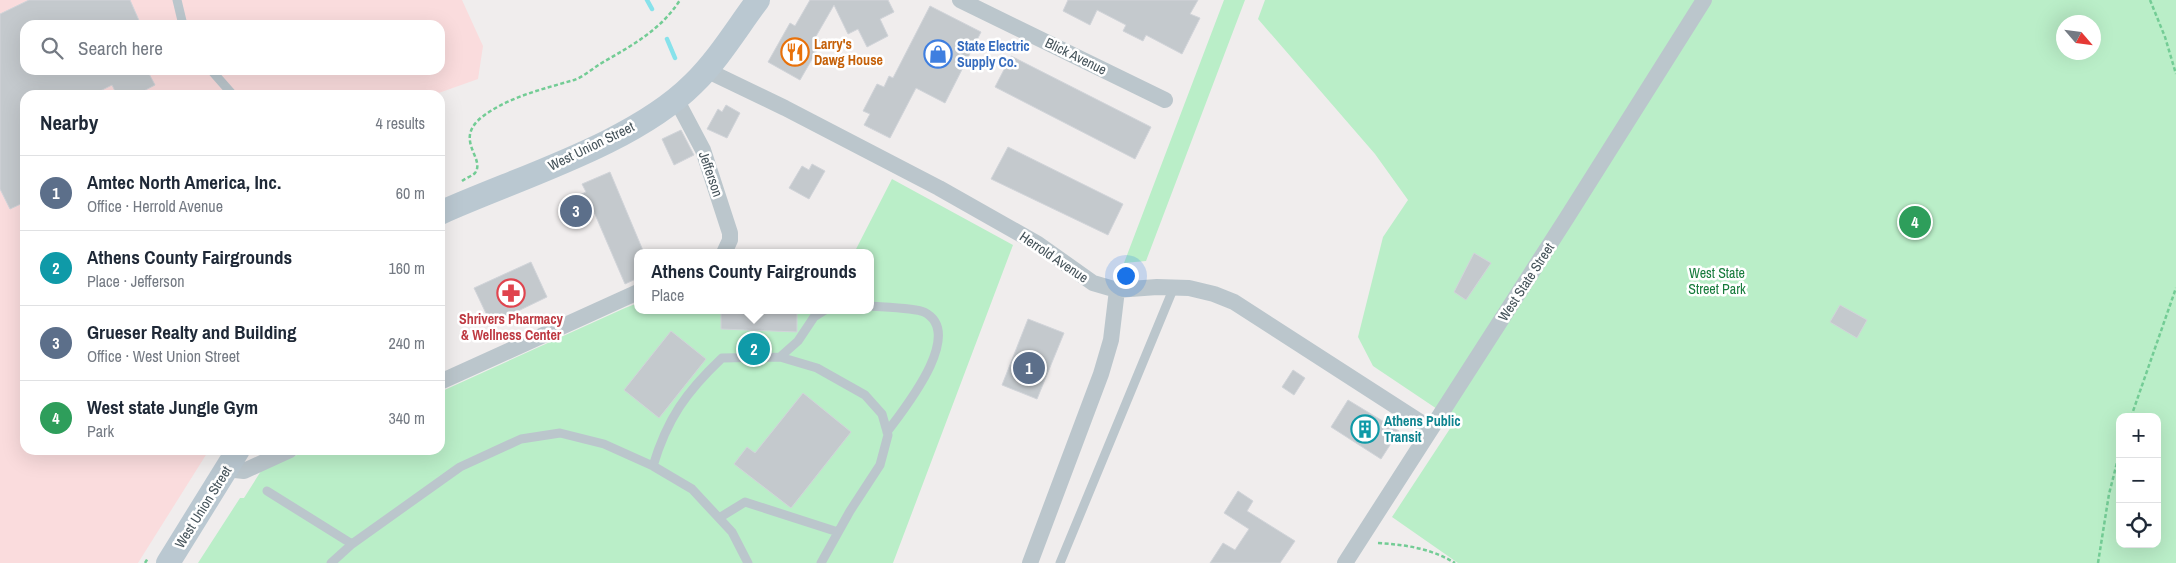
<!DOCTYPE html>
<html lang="en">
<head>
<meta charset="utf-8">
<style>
  body { margin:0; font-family:"Archivo Narrow",sans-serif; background:#f2f2f3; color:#1f2937 }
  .controls { position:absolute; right:15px; bottom:15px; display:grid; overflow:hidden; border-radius:10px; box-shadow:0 5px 20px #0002 }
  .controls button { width:45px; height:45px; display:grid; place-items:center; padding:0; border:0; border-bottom:1px solid #e0e1e3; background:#fff; color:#1f2937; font:25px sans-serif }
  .compass { position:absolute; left:2056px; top:15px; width:45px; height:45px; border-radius:50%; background:#fff; box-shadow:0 5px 20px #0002; rotate:118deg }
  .you { position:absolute; left:1125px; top:275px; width:18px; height:18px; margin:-12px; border:4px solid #fff; border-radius:50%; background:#1a73e8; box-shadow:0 0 0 8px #1a73e833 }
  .badge { display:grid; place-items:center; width:32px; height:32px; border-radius:50%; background:#7c3aed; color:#fff; font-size:16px; font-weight:700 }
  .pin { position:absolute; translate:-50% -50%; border:2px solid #fff; box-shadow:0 1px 5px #0006 }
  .popup { position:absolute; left:634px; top:249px; width:240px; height:65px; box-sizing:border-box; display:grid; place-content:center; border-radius:10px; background:#fff; filter:drop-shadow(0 1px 4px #0005); font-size:16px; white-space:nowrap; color:#747a83 }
  .popup b { font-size:19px; color:#1f2937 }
  .popup::after { content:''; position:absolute; left:50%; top:100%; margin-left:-10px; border:10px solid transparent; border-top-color:#fff }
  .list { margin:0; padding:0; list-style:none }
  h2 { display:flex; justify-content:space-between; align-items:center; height:65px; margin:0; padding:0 20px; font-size:21px }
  h2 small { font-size:16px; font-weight:400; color:#747a83 }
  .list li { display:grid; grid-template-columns:32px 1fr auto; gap:15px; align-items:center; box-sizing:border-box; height:75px; padding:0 20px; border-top:1px solid #e0e1e3 }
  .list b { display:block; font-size:19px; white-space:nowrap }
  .list p { margin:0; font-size:16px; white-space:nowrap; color:#747a83 }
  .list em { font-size:16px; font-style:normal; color:#747a83 }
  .icon { flex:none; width:28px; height:28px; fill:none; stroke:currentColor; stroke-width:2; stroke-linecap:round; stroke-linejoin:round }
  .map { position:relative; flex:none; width:2176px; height:563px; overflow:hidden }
  .search { position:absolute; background:#fff; box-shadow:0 5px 20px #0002; left:20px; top:20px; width:425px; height:55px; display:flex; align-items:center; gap:12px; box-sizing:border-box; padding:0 18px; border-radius:15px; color:#747a83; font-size:19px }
  .panel { position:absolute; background:#fff; box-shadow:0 5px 20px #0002; left:20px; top:90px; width:425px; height:365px; border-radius:15px }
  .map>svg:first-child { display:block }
  .medical { fill:#fadcdd; fill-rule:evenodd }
  .green { fill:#baeec8; fill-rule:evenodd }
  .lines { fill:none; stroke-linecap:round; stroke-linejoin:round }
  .stream { stroke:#87e2eb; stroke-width:4.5 }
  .building { fill:#c4c9cd; stroke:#d1d4d9 }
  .path { stroke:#73cc95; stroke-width:2.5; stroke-dasharray:4 2.5; stroke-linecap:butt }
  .lane { stroke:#bbc6cc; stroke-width:9 }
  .street { stroke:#bbc6cc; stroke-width:16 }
  .secondary { stroke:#bac8d1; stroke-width:24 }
  .labels { text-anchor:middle; stroke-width:5; stroke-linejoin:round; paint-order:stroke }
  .food-label { font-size:14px; font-weight:bold; fill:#c56008; stroke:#fff; text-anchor:start }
  .shop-label { font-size:14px; font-weight:bold; fill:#366cbe; stroke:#fff; text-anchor:start }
  .street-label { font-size:14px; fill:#45535a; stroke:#fff }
  .park-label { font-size:14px; fill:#177b3c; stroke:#fff }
  .health-label { font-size:14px; font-weight:bold; fill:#be3a42; stroke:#fff }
  .culture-label { font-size:14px; font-weight:bold; fill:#0d838f; stroke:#fff; text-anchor:start }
</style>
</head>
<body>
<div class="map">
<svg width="2176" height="563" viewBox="0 0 2176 563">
  <rect width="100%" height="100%" fill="#f0eded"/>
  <path class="medical" d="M 0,0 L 462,0 L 483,46 L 478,79 L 433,95 L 25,95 L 25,450 L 209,450 L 138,563 L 0,563 ZM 25,25 L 440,25 L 440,70 L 25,70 Z"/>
  <path class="green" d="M 1224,0 L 1245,0 L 1146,261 L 1124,263 Z
    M 1265,0 L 2176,0 L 2176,563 L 1458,563 L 1392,517 L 1455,421 L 1373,366 L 1358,337 L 1383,237 L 1408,200 L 1375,154 L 1258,19 ZM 2064,22 L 2094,22 L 2094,52 L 2064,52 ZM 2120,417 L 2157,417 L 2157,544 L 2120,544 Z
    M 892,179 L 1013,245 L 893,563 L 198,563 L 240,498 L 244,498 L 261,471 L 308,450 L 440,450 L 440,392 L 625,308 L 638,303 L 638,310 L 870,310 L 870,253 L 854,253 Z"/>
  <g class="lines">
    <path class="stream" d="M 647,0 L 652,9
      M 667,39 L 675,58"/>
  </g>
  <path class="building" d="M 29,0 L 130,0 L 141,25 L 25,25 L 25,70 L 147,70 L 155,85 L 136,95 L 117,95 L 112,85 L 92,95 L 25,95 L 25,202 L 10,209 L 0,189 L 0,14 Z
    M 810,0 L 888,0 L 894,12 L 880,19 L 888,36 L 867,47 L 858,29 L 848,34 L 834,5 L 815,38 L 822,42 L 800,80 L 768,62 L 790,23 L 795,26 Z
    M 1068,0 L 1198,0 L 1190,14 L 1200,18 L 1182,54 L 1146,35 L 1143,41 L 1123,31 L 1126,25 L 1097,10 L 1090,25 L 1063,11 Z
    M 930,6 L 981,32 L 945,103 L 916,88 L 890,138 L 864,125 L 870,114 L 863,111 L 877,84 L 884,87 L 889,76 L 893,78 Z
    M 1011,56 L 1151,127 L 1135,159 L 995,87 Z
    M 726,105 L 740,113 L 727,138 L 707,129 L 718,109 L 722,112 Z
    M 681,130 L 694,155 L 674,165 L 662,139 Z
    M 1008,147 L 1123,204 L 1108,235 L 991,179 Z
    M 812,164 L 825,171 L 809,199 L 789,188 L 802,166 L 809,170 Z
    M 610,172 L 644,253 L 638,253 L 638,278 L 625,284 L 594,212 L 570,223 L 563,209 L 569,206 L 566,201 L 586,192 L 582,184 Z
    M 1474,253 L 1491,263 L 1466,300 L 1454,292 Z
    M 531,262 L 547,297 L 491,324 L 474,288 Z
    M 1840,305 L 1867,320 L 1857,338 L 1830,322 Z
    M 721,310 L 797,310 L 797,332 L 721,329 Z
    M 1028,319 L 1064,333 L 1037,399 L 1002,385 Z
    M 671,331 L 706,359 L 659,418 L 624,390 Z
    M 1293,370 L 1305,378 L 1294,395 L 1282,387 Z
    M 803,393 L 851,432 L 791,508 L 734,464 L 747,447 L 755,453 Z
    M 1348,400 L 1399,431 L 1381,459 L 1331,427 Z
    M 1238,491 L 1253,501 L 1247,511 L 1295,541 L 1280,563 L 1210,563 L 1223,543 L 1235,550 L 1249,529 L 1224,513 Z"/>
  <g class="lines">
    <path class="path" d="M 2150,0 L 2165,37 L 2176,74
      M 462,181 C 466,178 472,176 475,173 C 486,158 453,140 482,117 C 508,97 543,89 574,80 C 583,77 592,69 600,64 C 631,46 661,30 680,0
      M 2131,417 L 2176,288
      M 1378,543 C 1406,545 1430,548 1455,563
      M 145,563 L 148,558
      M 2098,563 L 2109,494 L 2120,451"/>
    <path class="lane" d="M 177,0 L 183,25
      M 211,70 L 233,95
      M 870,306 C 882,307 916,308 924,312 C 966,333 904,409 887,432
      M 780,357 L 798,341 L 814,317 L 825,310
      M 653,466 C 667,419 686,392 722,358 L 780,357 L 817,368 L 865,395 L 882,414 L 888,435 L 880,465 L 850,511 L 821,563
      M 267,491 L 352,544
      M 719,518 L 745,502 L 838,532
      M 331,563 L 352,544 L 460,467 L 521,439 L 560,433 L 604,444 L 653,466 L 692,489 L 732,532 L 748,563
      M 1060,563 L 1174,287"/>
    <path class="street" d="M 960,0 L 1165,100
      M 706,70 L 785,108 L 939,188 L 1038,244 L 1093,283 L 1117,290 L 1157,287 L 1189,288 L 1214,294 L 1234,302 L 1431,429
      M 676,99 L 703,150 L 730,233 L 730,240 L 724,253
      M 440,382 L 638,292
      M 226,469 L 244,471 L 290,450
      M 1030,563 L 1101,374 L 1111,340 L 1117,290
      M 1345,563 L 1566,219 L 1704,0"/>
    <path class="secondary" d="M 440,213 C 517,178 633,144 693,84 C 718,60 737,28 758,0
      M 168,563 L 238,450"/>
  </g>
  <defs>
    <g id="restaurant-ring" transform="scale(1.4375)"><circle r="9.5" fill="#fff" stroke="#e8710a" stroke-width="1.5"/><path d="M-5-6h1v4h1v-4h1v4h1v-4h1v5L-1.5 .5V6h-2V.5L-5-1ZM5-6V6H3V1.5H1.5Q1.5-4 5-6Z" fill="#e8710a"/></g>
    <g id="shop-ring" transform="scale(1.4375)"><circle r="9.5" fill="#fff" stroke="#3f7fe0" stroke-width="1.5"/><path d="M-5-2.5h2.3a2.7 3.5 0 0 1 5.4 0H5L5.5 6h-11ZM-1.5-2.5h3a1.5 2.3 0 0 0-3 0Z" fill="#3f7fe0"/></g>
    <g id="pharmacy-ring" transform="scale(1.4375)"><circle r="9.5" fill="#fff" stroke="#e0444e" stroke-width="1.5"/><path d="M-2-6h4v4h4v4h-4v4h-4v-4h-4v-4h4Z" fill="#e0444e"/></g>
    <g id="building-ring" transform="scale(1.4375)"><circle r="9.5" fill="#fff" stroke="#0f9aa8" stroke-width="1.5"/><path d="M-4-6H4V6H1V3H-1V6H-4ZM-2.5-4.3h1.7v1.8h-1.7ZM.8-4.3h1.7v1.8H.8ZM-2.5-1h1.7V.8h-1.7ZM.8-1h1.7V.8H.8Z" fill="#0f9aa8"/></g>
  </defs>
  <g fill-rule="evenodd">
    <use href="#restaurant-ring" x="795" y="52"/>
    <use href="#shop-ring" x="938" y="54"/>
    <use href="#pharmacy-ring" x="511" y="293"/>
    <use href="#building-ring" x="1365" y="429"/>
  </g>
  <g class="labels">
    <g class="food-label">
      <text x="814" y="49">Larry's<tspan x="814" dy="16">Dawg House</tspan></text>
    </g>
    <g class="shop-label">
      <text x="957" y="51">State Electric<tspan x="957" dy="16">Supply Co.</tspan></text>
    </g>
    <g class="street-label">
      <text transform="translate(1076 56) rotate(26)" y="5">Blick Avenue</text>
      <text transform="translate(591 146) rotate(-26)" y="5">West Union Street</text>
      <text transform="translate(711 174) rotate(71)" y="5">Jefferson</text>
      <text transform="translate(1054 257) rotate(34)" y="5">Herrold Avenue</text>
      <text transform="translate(1526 282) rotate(-57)" y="5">West State Street</text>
      <text transform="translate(203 507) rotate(-58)" y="5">West Union Street</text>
    </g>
    <g class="park-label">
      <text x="1717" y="278">West State<tspan x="1717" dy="16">Street Park</tspan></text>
    </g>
    <g class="health-label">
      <text x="511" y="324">Shrivers Pharmacy<tspan x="511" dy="16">&amp; Wellness Center</tspan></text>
    </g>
    <g class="culture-label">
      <text x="1384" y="426">Athens Public<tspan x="1384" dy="16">Transit</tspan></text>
    </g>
  </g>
</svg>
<div class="controls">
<button>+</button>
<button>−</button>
<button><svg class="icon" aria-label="locate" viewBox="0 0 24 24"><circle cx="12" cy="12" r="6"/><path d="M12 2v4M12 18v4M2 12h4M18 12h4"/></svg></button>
</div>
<svg class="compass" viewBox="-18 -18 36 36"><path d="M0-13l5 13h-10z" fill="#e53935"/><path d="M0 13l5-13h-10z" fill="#747a83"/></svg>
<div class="you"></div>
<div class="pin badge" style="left:1029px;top:368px;background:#5c6f8a">1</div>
<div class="pin badge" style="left:754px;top:349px;background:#0f9aa8">2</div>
<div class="popup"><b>Athens County Fairgrounds</b>Place</div>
<div class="pin badge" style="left:576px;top:211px;background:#5c6f8a">3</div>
<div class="pin badge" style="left:1915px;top:222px;background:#2e9e5b">4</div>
<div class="search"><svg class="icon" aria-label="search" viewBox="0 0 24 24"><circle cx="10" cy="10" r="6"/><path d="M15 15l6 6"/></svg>Search here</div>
<section class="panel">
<h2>Nearby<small>4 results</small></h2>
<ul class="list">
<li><span class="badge" style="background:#5c6f8a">1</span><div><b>Amtec North America, Inc.</b><p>Office · Herrold Avenue</p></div><em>60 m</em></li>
<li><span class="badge" style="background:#0f9aa8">2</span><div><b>Athens County Fairgrounds</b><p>Place · Jefferson</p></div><em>160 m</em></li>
<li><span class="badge" style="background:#5c6f8a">3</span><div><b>Grueser Realty and Building</b><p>Office · West Union Street</p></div><em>240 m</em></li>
<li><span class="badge" style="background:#2e9e5b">4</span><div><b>West state Jungle Gym</b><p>Park</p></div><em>340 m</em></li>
</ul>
</section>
</div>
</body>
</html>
